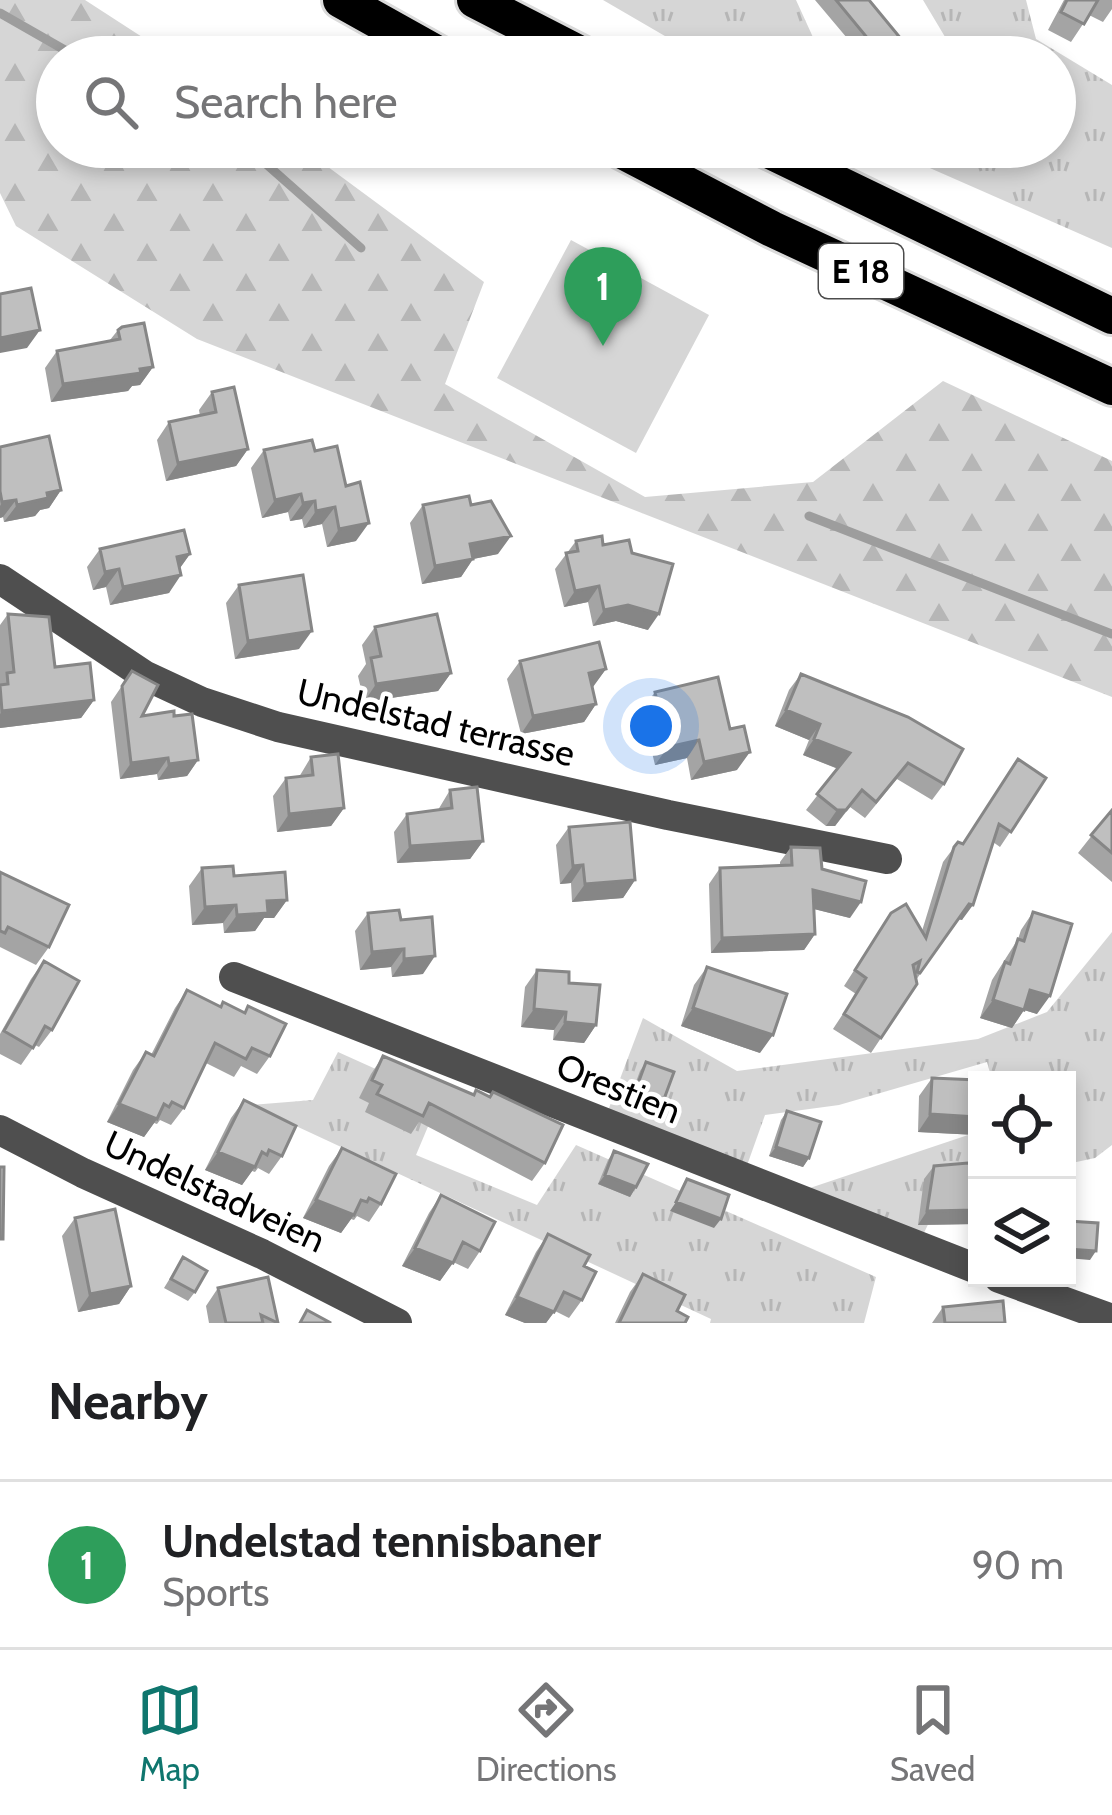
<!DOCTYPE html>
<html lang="en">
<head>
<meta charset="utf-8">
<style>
  body { margin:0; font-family:Cabin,sans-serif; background:#f2f2f2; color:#202124 }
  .controls { position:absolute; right:36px; bottom:36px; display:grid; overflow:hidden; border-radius:0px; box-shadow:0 6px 18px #0003 }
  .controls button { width:108px; height:108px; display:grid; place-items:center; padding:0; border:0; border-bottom:3px solid #e0e0e0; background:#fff; color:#202124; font:60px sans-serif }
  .you { position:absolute; left:651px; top:726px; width:42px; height:42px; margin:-30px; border:9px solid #fff; border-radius:50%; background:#1a73e8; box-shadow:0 0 0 18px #1a73e833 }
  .badge { display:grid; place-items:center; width:78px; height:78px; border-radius:50%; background:#0f766e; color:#fff; font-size:39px; font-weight:700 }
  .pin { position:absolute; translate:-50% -99px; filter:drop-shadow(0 3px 6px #0008) }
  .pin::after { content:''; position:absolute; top:63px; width:42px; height:36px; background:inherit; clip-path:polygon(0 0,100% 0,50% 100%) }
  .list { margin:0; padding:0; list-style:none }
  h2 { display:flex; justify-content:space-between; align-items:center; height:156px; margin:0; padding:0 48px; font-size:51px }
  h2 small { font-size:39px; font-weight:400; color:#757577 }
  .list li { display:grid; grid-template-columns:78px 1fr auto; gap:36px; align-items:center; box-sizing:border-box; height:168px; padding:0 48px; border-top:3px solid #e0e0e0 }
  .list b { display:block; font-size:45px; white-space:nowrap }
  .list p { margin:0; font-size:39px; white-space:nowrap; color:#757577 }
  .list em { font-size:39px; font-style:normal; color:#757577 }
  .icon { flex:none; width:66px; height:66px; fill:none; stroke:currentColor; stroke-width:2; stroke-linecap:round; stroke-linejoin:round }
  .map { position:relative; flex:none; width:1112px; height:1323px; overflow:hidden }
  .search { position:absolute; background:#fff; box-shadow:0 6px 18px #0003; left:36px; right:36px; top:36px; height:132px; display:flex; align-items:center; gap:30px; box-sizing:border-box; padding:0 42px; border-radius:66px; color:#757577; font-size:45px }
  .sheet { height:324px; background:#fff }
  nav { display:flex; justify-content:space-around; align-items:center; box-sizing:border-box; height:168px; border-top:3px solid #e0e0e0; background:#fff; font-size:33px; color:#757577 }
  nav a { display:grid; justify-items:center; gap:6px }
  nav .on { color:#0f766e }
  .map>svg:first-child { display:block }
  .grass { fill:url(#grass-tufts) }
  .forest { fill:url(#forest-firs) }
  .pitch { fill:#d6d6d6 }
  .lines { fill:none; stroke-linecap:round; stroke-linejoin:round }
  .stream { stroke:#9d9d9d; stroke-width:9 }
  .highway-casing { stroke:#dbdbdb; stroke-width:42 }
  .minor { stroke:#4f4f4f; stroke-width:30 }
  .highway { stroke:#000; stroke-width:36 }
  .wall { fill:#a4a4a4 }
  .shaded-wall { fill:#868686 }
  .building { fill:#bfbfbf; stroke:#868686; stroke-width:3 }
  .labels { text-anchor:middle; stroke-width:9; stroke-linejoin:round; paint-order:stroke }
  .shield { fill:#fff; stroke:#4c4c4c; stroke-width:3 }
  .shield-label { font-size:33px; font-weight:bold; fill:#000 }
  .street-label { font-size:36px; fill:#000; stroke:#fff }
</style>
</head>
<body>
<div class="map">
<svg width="1112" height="1323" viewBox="0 0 1112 1323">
  <defs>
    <pattern id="grass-tufts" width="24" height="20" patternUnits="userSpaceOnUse" patternTransform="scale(3)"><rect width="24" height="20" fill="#d6d6d6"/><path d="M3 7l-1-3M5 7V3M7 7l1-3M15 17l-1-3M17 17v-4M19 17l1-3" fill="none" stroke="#b6b6b6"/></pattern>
    <pattern id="forest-firs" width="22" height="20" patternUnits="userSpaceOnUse" patternTransform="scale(3)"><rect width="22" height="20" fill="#d6d6d6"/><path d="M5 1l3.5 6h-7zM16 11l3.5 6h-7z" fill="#b6b6b6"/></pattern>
  </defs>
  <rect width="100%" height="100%" fill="#fff"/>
  <path class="grass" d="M 603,0 L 796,0 L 822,57 L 701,57 Z
    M 923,0 L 1026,0 L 1036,39 L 1112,85 L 1112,248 L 882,147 L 1055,147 L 1055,57 L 957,57 Z
    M 1112,932 L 1112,1145 L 1095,1158 L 1067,1164 L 1067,1080 L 992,1080 L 987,1062 L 839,1105 L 765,1115 L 745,1171 L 606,1116 L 643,1018 L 737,1071 L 978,1039 L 1047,1012 Z
    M 338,1052 L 440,1098 L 416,1155 L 537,1205 L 576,1145 L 876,1277 L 864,1323 L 710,1323 L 711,1319 L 251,1105 L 313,1100 Z
    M 977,1132 L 977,1183 L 945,1189 L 922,1237 L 798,1192 Z"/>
  <path class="forest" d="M 0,0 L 85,0 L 173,57 L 57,57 L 57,147 L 301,147 L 484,282 L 445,384 L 645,497 L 813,482 L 943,381 L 1112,461 L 1112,697 L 197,339 L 16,226 L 0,193 Z"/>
  <path class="pitch" d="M 571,240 L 709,315 L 636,453 L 497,378 Z"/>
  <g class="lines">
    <path class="stream" d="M 0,13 L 77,57
      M 247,147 L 361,248
      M 809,516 L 1112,634"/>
    <g class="highway-casing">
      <path id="highway" d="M 341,0 L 443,57
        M 475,0 L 586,57
        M 615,147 L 772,229 L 1112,387
        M 762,147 L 1112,316"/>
    </g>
    <path class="minor" d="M 0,579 L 144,675 L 202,702 L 278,727 L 668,815 L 887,859
      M 234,977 L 977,1269
      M 0,1130 L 83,1173 L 262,1254 L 397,1323
      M 999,1278 L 1112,1319"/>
    <use href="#highway" class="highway"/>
  </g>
  <path class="wall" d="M 815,0 L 869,0 L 916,57 L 863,57 Z
    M 1064,0 L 1112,0 L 1112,9 L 1103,22 L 1089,15 L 1071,42 L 1048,30 Z
    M 118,330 L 153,367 L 140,385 L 132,386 L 128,391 L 51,402 L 45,368 L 57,351 L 110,340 Z
    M 212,392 L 248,449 L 236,466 L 166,481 L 157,440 L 169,422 L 200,416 L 199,410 Z
    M 0,447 L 61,490 L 49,508 L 40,510 L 35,516 L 4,522 L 3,517 L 0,518 Z
    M 264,450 L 315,451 L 356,541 L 327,547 L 322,524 L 304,528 L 302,519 L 290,521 L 288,512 L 262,518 L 251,468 Z
    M 423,505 L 471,505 L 498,554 L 473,559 L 461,577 L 422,584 L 410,523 Z
    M 576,541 L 603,545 L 648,630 L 616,621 L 593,626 L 588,602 L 564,607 L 555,569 Z
    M 100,549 L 190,554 L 180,568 L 169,593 L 110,605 L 106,587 L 93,590 L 87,567 Z
    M 239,585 L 299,649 L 235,659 L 226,603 Z
    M 8,614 L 55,667 L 94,700 L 81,718 L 0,728 L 0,625 Z
    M 375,627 L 451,673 L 438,691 L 364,702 L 358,676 L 366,664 L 362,645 Z
    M 520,661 L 606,669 L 592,687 L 596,704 L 584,722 L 521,734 L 507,679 Z
    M 132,671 L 142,716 L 174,716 L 198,760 L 187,776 L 158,780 L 157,774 L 120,779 L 111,702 Z
    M 801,674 L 944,784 L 932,800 L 897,779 L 865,818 L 850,807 L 835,826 L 826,826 L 806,810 L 838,769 L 803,755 L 809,740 L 775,726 L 789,690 Z
    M 655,692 L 737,770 L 691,780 L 687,758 L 655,765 L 642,710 Z
    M 311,757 L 344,808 L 331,826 L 277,832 L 273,796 L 286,778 L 299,777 Z
    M 1046,778 L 1000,847 L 993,842 L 962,920 L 958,919 L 916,980 L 917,984 L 871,1053 L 833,1029 L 856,994 L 844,986 L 891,913 L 922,931 L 943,862 L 958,842 L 962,844 Z
    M 450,790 L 483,841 L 470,859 L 397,863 L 394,832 L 407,814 L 438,810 Z
    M 1112,810 L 1112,882 L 1078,853 Z
    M 569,827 L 635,880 L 623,898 L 572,902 L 571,883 L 560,884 L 556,845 Z
    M 791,847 L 822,869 L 850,918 L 814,909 L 815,934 L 804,950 L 711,953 L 709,884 L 720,868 L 780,866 L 780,862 Z
    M 202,868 L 234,876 L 287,900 L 274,918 L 264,918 L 255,931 L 224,933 L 223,923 L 192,925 L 189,886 Z
    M 0,872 L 49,947 L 36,965 L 0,947 Z
    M 1033,912 L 1037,1014 L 1024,1010 L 1012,1028 L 980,1018 L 992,980 L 1018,939 L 1021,930 Z
    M 368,913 L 401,920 L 423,974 L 392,977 L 391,967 L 360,970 L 355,931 Z
    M 44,961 L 52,1030 L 39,1047 L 35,1045 L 21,1065 L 0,1054 L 0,1034 L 31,979 Z
    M 707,967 L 760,1053 L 681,1026 L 694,985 Z
    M 537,970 L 569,983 L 596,1025 L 584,1043 L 553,1040 L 554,1030 L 521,1027 L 525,987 Z
    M 187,990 L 220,1006 L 244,1012 L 248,1006 L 270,1056 L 257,1074 L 241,1066 L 234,1077 L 206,1063 L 184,1108 L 171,1125 L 160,1120 L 157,1124 L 154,1123 L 144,1137 L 107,1122 L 133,1070 L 146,1052 L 151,1055 L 175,1008 Z
    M 383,1056 L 545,1163 L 532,1181 L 419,1122 L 411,1134 L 365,1112 L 369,1103 L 359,1098 L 371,1074 Z
    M 646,1062 L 664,1099 L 657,1108 L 630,1098 L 640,1071 Z
    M 932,1078 L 977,1080 L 977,1135 L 918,1132 L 919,1096 Z
    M 244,1100 L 282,1156 L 269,1174 L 258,1168 L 255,1172 L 252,1171 L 242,1185 L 205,1170 L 231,1118 Z
    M 787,1111 L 809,1158 L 803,1167 L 769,1156 L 781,1120 Z
    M 342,1148 L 381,1204 L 369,1222 L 357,1216 L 354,1220 L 351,1219 L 341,1233 L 303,1218 L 329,1166 Z
    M 614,1151 L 636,1187 L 630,1197 L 598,1184 L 608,1160 Z
    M 934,1166 L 977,1166 L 977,1229 L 975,1229 L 975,1224 L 918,1225 L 924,1179 Z
    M 441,1195 L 480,1251 L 468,1269 L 453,1262 L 440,1281 L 402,1266 L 429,1213 Z
    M 75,1218 L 131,1286 L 119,1304 L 78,1312 L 62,1236 Z
    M 548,1234 L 584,1266 L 582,1300 L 569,1318 L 555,1311 L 546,1323 L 525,1323 L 505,1315 L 536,1252 Z
    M 183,1257 L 195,1292 L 188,1301 L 164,1288 Z
    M 643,1274 L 677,1311 L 685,1323 L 615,1323 L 630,1292 Z
    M 218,1288 L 278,1323 L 209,1323 L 206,1306 Z
    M 943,1307 L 1005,1323 L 932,1323 Z"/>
  <path class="shaded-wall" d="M 40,330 L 27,348 L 0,353 L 0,338 Z
    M 153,367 L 140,385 L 132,386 L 128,391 L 51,402 L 63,384 Z
    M 248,449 L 236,466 L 166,481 L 178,463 Z
    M 61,490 L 49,508 L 40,510 L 35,516 L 4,522 L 17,505 L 47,493 Z
    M 301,494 L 288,512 L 262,518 L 275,500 Z
    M 16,500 L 3,517 L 0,518 L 0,506 L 2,502 Z
    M 315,501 L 302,519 L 290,521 L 303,503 Z
    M 335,507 L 322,524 L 304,528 L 316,511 Z
    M 369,523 L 356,541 L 327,547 L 339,529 Z
    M 511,536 L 498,554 L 458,562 L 470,544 Z
    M 190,554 L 177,572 L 177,557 Z
    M 473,559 L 461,577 L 422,584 L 435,566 Z
    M 119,569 L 106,587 L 93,590 L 105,572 Z
    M 181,575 L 169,593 L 110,605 L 123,587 Z
    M 599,586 L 588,602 L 564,607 L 575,591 Z
    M 628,605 L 659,614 L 648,630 L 616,621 L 593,626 L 604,610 Z
    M 312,631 L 299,649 L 235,659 L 248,641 Z
    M 606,669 L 593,687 L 576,691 L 589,673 Z
    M 451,673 L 438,691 L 364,702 L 376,684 Z
    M 94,700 L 81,718 L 0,728 L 0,714 L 2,711 Z
    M 596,704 L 584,722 L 521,734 L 533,716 Z
    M 786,710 L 820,724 L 809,740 L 775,726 Z
    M 814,739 L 850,753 L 839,769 L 803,755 Z
    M 699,740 L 687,758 L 655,765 L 668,747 Z
    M 750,752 L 737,770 L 691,780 L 704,762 Z
    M 168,758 L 157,774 L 120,779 L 131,763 Z
    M 198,760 L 187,776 L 158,780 L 169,764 Z
    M 862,790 L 835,826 L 826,826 L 837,810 Z
    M 344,808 L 331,826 L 277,832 L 289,814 Z
    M 483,841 L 470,859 L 397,863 L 410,846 Z
    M 583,865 L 571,883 L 560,884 L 573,866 Z
    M 635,880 L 623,898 L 572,902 L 585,884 Z
    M 813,890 L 861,902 L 850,918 L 802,906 Z
    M 287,900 L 274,918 L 264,918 L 255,931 L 224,933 L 237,915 L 267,901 Z
    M 969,904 L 973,905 L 962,920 L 958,919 Z
    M 236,905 L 223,923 L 192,925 L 205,907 Z
    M 815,934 L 804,950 L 711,953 L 722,938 Z
    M 404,949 L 391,967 L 360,970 L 372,952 Z
    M 435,956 L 423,974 L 392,977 L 404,959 Z
    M 1030,990 L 1050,996 L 1037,1014 L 1024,1010 L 1012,1028 L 980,1018 L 993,1000 Z
    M 693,1008 L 773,1035 L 760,1053 L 681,1026 Z
    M 534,1009 L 566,1012 L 554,1030 L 521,1027 Z
    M 565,1022 L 596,1025 L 584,1043 L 553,1040 Z
    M 636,1089 L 664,1099 L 657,1108 L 630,1098 Z
    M 119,1104 L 157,1119 L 144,1137 L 107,1122 Z
    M 930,1114 L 977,1117 L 977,1135 L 918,1132 Z
    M 776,1147 L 809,1158 L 803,1167 L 769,1156 Z
    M 218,1152 L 255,1167 L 242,1185 L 205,1170 Z
    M 605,1175 L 636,1187 L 630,1197 L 598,1184 Z
    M 316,1200 L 354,1215 L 341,1233 L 303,1218 Z
    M 676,1202 L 721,1219 L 714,1228 L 670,1211 Z
    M 977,1210 L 977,1220 L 975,1224 L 918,1225 L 927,1211 Z
    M 415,1248 L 453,1263 L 440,1281 L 402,1266 Z
    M 1067,1249 L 1096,1251 L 1090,1260 L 1067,1258 Z
    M 131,1286 L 119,1304 L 78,1312 L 90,1294 Z
    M 517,1297 L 554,1312 L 546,1323 L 525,1323 L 505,1315 Z"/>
  <path class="building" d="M 836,0 L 869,0 L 916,57 L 883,57 Z
    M 1067,0 L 1098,0 L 1084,24 L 1061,12 Z
    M 31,288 L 40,330 L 0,338 L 0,294 Z
    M 144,323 L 153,367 L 140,369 L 141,373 L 63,384 L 57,351 L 120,339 L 118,330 L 122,327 Z
    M 234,387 L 248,449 L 178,463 L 169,422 L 216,412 L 212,392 Z
    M 49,436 L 61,490 L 47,493 L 48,498 L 17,505 L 16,500 L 2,502 L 0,491 L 0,447 Z
    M 312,440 L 315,451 L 337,446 L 346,486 L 360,482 L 369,523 L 339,529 L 335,507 L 316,511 L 315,501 L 303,503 L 301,494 L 275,500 L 264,450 Z
    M 469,496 L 471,505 L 491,501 L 511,536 L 470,544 L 473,559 L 435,566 L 423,505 Z
    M 184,530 L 190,554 L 177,557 L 181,575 L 123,587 L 119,569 L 105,572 L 100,549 Z
    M 602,536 L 603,545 L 629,540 L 632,553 L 673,564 L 659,614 L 628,605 L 604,610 L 599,586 L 575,591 L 566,553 L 578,551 L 576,541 Z
    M 303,575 L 312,631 L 248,641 L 239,585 Z
    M 8,614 L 49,617 L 55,667 L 90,663 L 94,700 L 2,711 L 0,685 L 8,684 L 7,673 L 14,672 Z
    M 437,614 L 451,673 L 376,684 L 371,658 L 381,656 L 375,627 Z
    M 599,642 L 606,669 L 589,673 L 596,704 L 533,716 L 520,661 Z
    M 132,671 L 158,685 L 142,716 L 174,711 L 174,716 L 192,714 L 198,760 L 169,764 L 168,758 L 131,763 L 122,686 Z
    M 801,674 L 908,717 L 963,749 L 944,784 L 908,763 L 876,802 L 862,790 L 846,810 L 837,810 L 817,794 L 850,753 L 814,739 L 820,724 L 786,710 Z
    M 718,677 L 730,729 L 744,726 L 750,752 L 704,762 L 699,740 L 668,747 L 655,692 Z
    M 338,754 L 344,808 L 289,814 L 286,778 L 313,775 L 311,757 Z
    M 1018,759 L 1046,778 L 1011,832 L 999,824 L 973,905 L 969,904 L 920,973 L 917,972 L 920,961 L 913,965 L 917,984 L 881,1038 L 844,1014 L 866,978 L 855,970 L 891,913 L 906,904 L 926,938 L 954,847 L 958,842 L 963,844 Z
    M 477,787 L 483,841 L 410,846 L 407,814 L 452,808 L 450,790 Z
    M 1112,810 L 1112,853 L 1091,835 Z
    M 630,822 L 635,880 L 585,884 L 583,865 L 573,866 L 569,827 Z
    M 791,847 L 820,848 L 822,869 L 866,881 L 861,902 L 813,890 L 815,934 L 722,938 L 720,868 L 792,865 Z
    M 233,866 L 234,876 L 285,872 L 287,900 L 267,901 L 268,913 L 237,915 L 236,905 L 205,907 L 202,868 Z
    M 0,872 L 69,905 L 49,947 L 8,927 L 5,933 L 0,931 Z
    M 399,910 L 401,920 L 432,917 L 435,956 L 404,959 L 404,949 L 372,952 L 368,913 Z
    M 1033,912 L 1072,924 L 1050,996 L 1030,990 L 1024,1010 L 993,1000 L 1005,962 L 1010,964 L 1018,939 L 1024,941 Z
    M 44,961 L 79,981 L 52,1030 L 45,1026 L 33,1048 L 4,1031 Z
    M 707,967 L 787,994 L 773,1035 L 693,1008 Z
    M 537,970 L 569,972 L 569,983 L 600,985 L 596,1025 L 565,1022 L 566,1012 L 534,1009 Z
    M 187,990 L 221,1007 L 223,1002 L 245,1013 L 248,1006 L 286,1024 L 270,1056 L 252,1048 L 246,1059 L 215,1043 L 184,1108 L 172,1102 L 169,1107 L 164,1104 L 157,1119 L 119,1104 L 146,1052 L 154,1056 Z
    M 383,1056 L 474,1095 L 476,1090 L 490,1097 L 493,1092 L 563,1125 L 545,1163 L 429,1103 L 423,1116 L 377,1094 L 382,1085 L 372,1080 Z
    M 646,1062 L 674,1072 L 664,1099 L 636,1089 Z
    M 932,1078 L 977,1080 L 977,1117 L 930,1114 Z
    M 244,1100 L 296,1126 L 282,1156 L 269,1150 L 267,1155 L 262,1152 L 255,1167 L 218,1152 Z
    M 787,1111 L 821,1122 L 809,1158 L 776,1147 Z
    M 342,1148 L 396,1174 L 381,1204 L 369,1198 L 367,1202 L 361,1200 L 354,1215 L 316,1200 Z
    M 614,1151 L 648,1164 L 636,1187 L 605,1175 Z
    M 968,1163 L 977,1166 L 977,1210 L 927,1211 L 934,1166 Z
    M 0,1167 L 4,1167 L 3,1239 L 0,1239 Z
    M 687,1179 L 729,1195 L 721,1219 L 676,1202 Z
    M 441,1195 L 495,1222 L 480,1251 L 463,1242 L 453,1263 L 415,1248 Z
    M 115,1209 L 131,1286 L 90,1294 L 75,1218 Z
    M 1068,1221 L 1098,1223 L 1096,1251 L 1067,1249 Z
    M 548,1234 L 590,1255 L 584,1266 L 596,1272 L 582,1300 L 564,1292 L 554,1312 L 517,1297 Z
    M 183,1257 L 207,1271 L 195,1292 L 171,1279 Z
    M 643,1274 L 685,1295 L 677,1311 L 688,1317 L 685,1323 L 619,1323 Z
    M 268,1277 L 278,1323 L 261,1315 L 263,1323 L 226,1323 L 218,1288 Z
    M 1003,1301 L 1005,1323 L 945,1323 L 943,1307 Z
    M 307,1310 L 331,1323 L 300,1323 Z"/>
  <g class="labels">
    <rect class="shield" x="819" y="244" width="84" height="54" rx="9"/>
    <g class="shield-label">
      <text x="861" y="283">E 18</text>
    </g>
    <g class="street-label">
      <text transform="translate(436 722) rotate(13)" y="13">Undelstad terrasse</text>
      <text transform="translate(619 1088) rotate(22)" y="13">Orestien</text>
      <text transform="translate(215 1191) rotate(25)" y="13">Undelstadveien</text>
    </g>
  </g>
</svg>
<div class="controls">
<button><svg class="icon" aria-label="locate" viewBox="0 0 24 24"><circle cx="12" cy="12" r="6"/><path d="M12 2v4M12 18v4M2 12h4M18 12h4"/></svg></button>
<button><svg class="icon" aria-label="layers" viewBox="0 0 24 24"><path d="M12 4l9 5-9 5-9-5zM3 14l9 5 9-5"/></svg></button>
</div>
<div class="you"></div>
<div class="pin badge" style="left:603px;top:346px;background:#2e9e5b">1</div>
<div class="search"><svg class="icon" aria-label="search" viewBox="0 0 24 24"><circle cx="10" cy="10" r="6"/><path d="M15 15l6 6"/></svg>Search here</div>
</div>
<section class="sheet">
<h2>Nearby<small></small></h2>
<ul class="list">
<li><span class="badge" style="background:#2e9e5b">1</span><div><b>Undelstad tennisbaner</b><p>Sports</p></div><em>90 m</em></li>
</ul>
</section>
<nav>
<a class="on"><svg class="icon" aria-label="map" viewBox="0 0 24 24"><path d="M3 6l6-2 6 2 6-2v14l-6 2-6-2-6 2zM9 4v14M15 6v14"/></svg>Map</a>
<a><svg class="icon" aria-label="directions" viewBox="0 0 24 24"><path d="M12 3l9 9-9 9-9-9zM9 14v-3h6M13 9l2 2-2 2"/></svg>Directions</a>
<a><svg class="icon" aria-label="saved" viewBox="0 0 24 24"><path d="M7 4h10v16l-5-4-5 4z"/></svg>Saved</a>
</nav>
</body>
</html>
